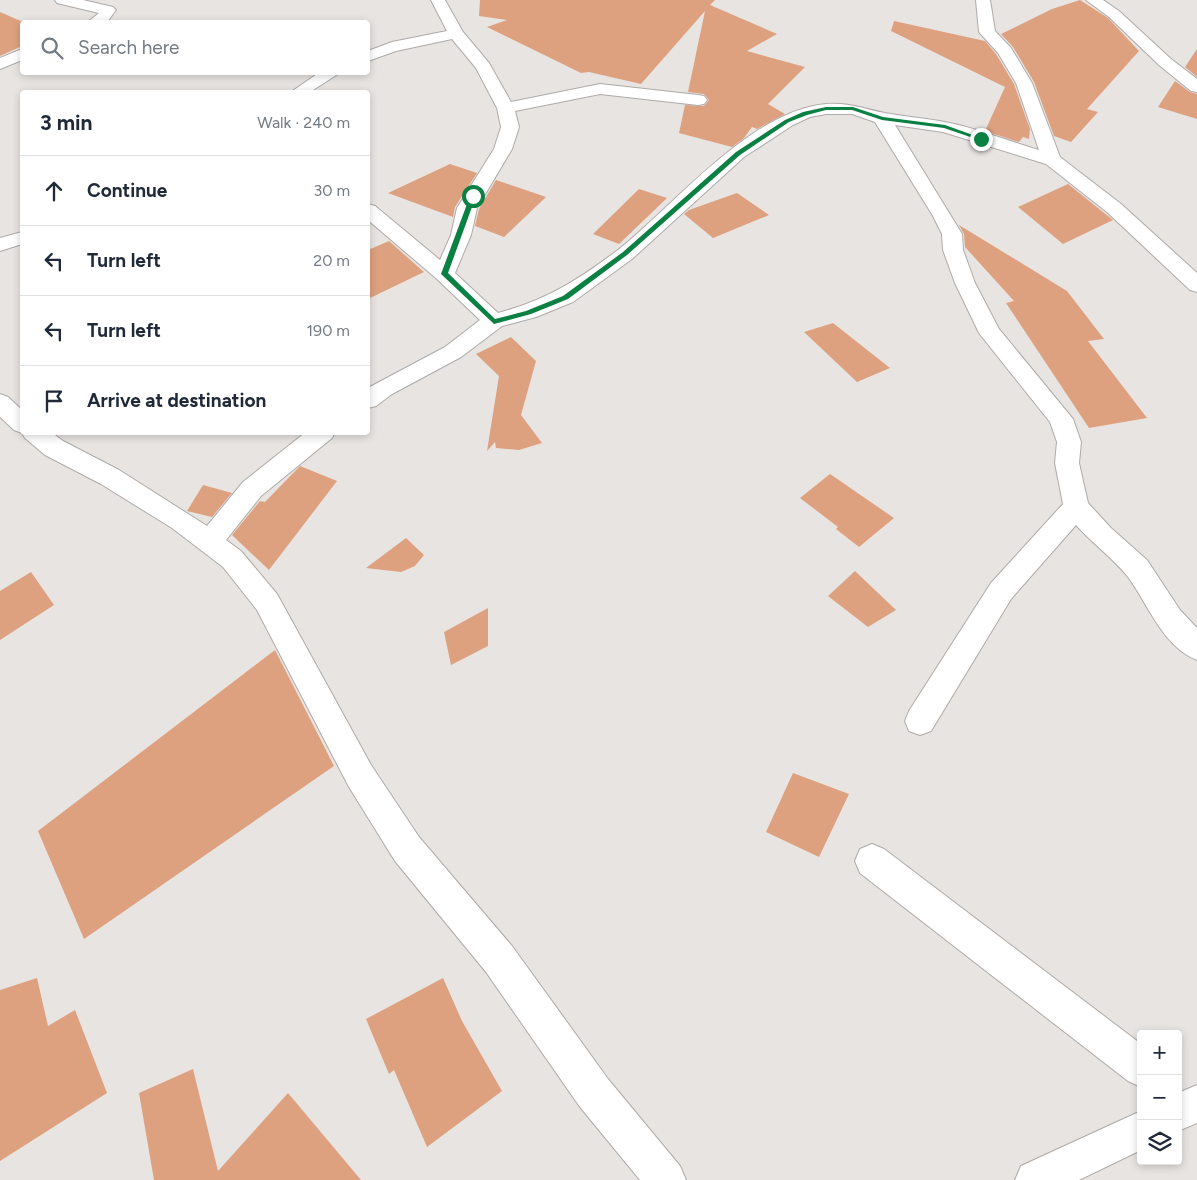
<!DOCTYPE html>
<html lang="en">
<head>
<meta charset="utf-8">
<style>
  body { margin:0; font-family:Figtree,sans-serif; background:#f2f2f3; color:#1f2937 }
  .controls { position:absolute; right:15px; bottom:15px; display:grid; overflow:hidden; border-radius:5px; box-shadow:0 2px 8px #0003 }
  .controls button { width:45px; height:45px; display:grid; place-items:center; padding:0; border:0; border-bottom:1px solid #e0e1e3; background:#fff; color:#1f2937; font:25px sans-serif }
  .stop { position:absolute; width:15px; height:15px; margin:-11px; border:4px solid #0b8043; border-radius:50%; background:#fff }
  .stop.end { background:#0b8043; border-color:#fff; box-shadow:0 1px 5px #0008 }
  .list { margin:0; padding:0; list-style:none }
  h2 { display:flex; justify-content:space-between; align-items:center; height:65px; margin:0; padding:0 20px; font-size:21px }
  h2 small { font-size:16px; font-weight:400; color:#747a83 }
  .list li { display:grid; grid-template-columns:32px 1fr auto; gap:15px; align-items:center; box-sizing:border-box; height:70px; padding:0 20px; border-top:1px solid #e0e1e3 }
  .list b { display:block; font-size:19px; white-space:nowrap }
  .list em { font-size:16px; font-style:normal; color:#747a83 }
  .icon { flex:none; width:28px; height:28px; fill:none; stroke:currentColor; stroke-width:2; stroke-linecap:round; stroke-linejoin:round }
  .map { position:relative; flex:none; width:1197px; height:1180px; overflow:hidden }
  .search { position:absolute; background:#fff; box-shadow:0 2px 8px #0003; left:20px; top:20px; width:350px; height:55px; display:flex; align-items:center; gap:12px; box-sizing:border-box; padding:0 18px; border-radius:5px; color:#747a83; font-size:19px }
  .panel { position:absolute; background:#fff; box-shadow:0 2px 8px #0003; left:20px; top:90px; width:350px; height:345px; border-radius:5px }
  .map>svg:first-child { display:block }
  .building { fill:#dea17f }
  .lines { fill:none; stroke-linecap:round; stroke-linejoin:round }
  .street-casing { stroke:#aeaaa8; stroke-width:2 }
  .secondary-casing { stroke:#aeaaa8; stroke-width:2 }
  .street { fill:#fff; fill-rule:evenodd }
  .secondary { fill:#fff; fill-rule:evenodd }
  .route { fill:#0b8043 }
</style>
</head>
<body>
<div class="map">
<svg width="1197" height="1180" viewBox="0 0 1197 1180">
  <rect width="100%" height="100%" fill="#e8e4e2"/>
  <path class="building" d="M 480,0 L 715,0 L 710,5 L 777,34 L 747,51 L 805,67 L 768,104 L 785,114 L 757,129 L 752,127 L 744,138 L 732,147 L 679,133 L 685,105 L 704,106 L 709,100 L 704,94 L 688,92 L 705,11 L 641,84 L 589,72 L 581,73 L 487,27 L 507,20 L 479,16 Z
    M 1080,0 L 1108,18 L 1139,51 L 1087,109 L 1098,112 L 1071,142 L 1054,136 L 1034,82 L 1013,47 L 1001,34 L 1052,9 Z
    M 0,12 L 23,22 L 22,46 L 0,56 Z
    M 894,21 L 985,41 L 996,54 L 1014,84 L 1030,129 L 1029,139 L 1023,137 L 1019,142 L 985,131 L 1005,87 L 891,31 Z
    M 1197,49 L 1197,77 L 1185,67 Z
    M 1175,81 L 1190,92 L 1197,94 L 1197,119 L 1158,107 Z
    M 450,164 L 477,173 L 455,207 L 453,217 L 388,193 Z
    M 496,180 L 546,197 L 504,237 L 475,226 L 479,209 Z
    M 1068,184 L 1113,220 L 1063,244 L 1018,207 Z
    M 639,189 L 667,198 L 619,244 L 593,234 Z
    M 737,193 L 769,215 L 713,238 L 684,214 L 689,210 Z
    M 959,225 L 1067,291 L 1104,339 L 1088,341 L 1147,418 L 1089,428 L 1006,303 L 1014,301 L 965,247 L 964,234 Z
    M 389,241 L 424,272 L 368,299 L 368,250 Z
    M 833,323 L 890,368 L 857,382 L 804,332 Z
    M 511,337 L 536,361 L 521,415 L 542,443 L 519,450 L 496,448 L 495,442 L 487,451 L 499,376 L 476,354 Z
    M 300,466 L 337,481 L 269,570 L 232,535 L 260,501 L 265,502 Z
    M 830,474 L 894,518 L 859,547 L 836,529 L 838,527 L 800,498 Z
    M 203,485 L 232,493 L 212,517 L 187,511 Z
    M 406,538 L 424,555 L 415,566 L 401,572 L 366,568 Z
    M 855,571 L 896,610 L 868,627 L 828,596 Z
    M 31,572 L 54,605 L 0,640 L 0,591 Z
    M 488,608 L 488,646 L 451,665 L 444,632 Z
    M 275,650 L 334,766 L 84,939 L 38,831 Z
    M 793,773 L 849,794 L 819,857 L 766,832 Z
    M 37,978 L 48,1026 L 75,1010 L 107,1093 L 0,1161 L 0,990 Z
    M 443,978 L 462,1021 L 502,1091 L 427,1147 L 394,1070 L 389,1074 L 366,1019 Z
    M 193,1069 L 218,1171 L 288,1093 L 361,1180 L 154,1180 L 139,1093 Z"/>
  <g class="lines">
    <g class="street-casing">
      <path id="street" d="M 55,0 L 83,0 L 113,7 L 116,10 L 107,22 L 88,22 L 99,13 L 57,3 Z
        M 431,0 L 445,0 L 463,32 L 489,63 L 511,102 L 600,84 L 698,95 L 704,96 L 707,100 L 704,104 L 698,105 L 600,94 L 515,111 L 519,127 L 512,149 L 477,208 L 471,235 L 455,273 L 498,313 C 547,300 578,280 618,250 C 676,204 750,111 826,104 C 848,102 864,109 885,113 C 905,117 925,118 945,122 C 977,128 1008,141 1039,150 L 1016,83 L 998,53 L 979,32 L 976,0 L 990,0 L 995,31 L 1011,48 L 1032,83 L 1060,157 L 1121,204 L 1197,273 L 1197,292 L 1190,290 L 1107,212 L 1046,164 L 943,132 L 895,125 L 962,234 L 963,250 L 975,283 L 999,329 L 1073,419 L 1081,442 L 1079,463 L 1088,503 L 1111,528 L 1147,560 L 1180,610 L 1197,628 L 1197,660 C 1163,647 1148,604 1128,577 C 1114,559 1092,543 1076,525 L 1011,599 L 931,731 L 920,735 L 909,731 L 905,721 L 909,711 L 991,583 L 1063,504 L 1055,463 L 1057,442 L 1050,422 L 979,333 L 955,283 L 943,250 L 942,234 L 933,216 L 875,122 L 852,114 L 826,114 L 810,117 L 793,125 L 744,157 L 632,259 L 573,302 L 536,317 L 502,326 L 461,357 L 392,394 L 376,406 L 368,408 L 368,388 L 445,347 L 480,320 L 437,279 L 368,220 L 368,204 L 375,206 L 440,260 L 451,235 L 457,208 L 494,149 L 501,127 L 497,108 L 476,68 L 452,39 L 396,51 L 368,61 L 368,51 L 392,42 L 447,31 Z
        M 1086,0 L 1103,0 L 1119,11 L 1171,59 L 1197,79 L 1197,92 L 1191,91 L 1159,65 L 1109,17 Z
        M 22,49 L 22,60 L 0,69 L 0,58 Z
        M 320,72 L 341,72 L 310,92 L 291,92 Z
        M 22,232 L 22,244 L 0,251 L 0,238 Z
        M 0,394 L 8,397 L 22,410 L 22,432 L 51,432 L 63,441 L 119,470 L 207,526 L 243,482 L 306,432 L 335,432 L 332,438 L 261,496 L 226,540 L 241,551 L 277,594 L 371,765 L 419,837 L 512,946 L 608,1079 L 680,1166 L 686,1180 L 640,1180 L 580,1107 L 486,972 L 395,861 L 349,787 L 257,610 L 223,567 L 172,528 L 101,484 L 45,455 L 25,438 L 22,433 L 14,430 L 0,417 Z
        M 872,844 L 884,849 L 1141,1044 L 1141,1087 L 1128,1081 L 860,873 L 855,861 L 860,849 Z"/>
    </g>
    <g class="secondary-casing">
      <path id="secondary" d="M 1197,1085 L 1197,1123 L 1178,1131 L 1178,1093 Z
        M 1141,1111 L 1141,1150 L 1079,1180 L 1015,1180 L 1021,1166 Z"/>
    </g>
    <use href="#street" class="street"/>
    <use href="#secondary" class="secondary"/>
  </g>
  <path class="route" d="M 826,107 L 853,107 L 883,117 L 945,125 L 984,139 L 979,140 L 944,128 L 882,120 L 852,110 L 826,110 L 807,115 L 789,122 L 740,155 L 627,255 L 568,299 L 531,314 L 494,324 L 441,274 L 470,196 L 473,195 L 476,196 L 448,273 L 495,319 L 526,311 L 563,296 L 623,252 L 736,152 L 785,120 L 803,112 Z"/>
</svg>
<div class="controls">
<button>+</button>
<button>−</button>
<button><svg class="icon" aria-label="layers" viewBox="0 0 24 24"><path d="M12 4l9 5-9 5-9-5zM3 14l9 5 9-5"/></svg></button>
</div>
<div class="stop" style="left:473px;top:196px"></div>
<div class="stop end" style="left:981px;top:139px"></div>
<div class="search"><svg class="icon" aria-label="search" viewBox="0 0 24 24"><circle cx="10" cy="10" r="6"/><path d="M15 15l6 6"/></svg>Search here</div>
<section class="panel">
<h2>3 min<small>Walk · 240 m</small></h2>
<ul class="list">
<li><svg class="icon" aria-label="ahead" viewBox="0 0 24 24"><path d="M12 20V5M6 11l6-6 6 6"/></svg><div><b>Continue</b></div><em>30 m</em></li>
<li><svg class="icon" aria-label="left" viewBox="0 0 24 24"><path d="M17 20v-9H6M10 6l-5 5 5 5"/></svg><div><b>Turn left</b></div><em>20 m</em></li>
<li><svg class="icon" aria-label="left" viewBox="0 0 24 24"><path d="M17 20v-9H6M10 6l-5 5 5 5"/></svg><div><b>Turn left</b></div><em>190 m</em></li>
<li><svg class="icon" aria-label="arrive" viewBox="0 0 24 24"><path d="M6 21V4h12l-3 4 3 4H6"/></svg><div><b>Arrive at destination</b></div></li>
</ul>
</section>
</div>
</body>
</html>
